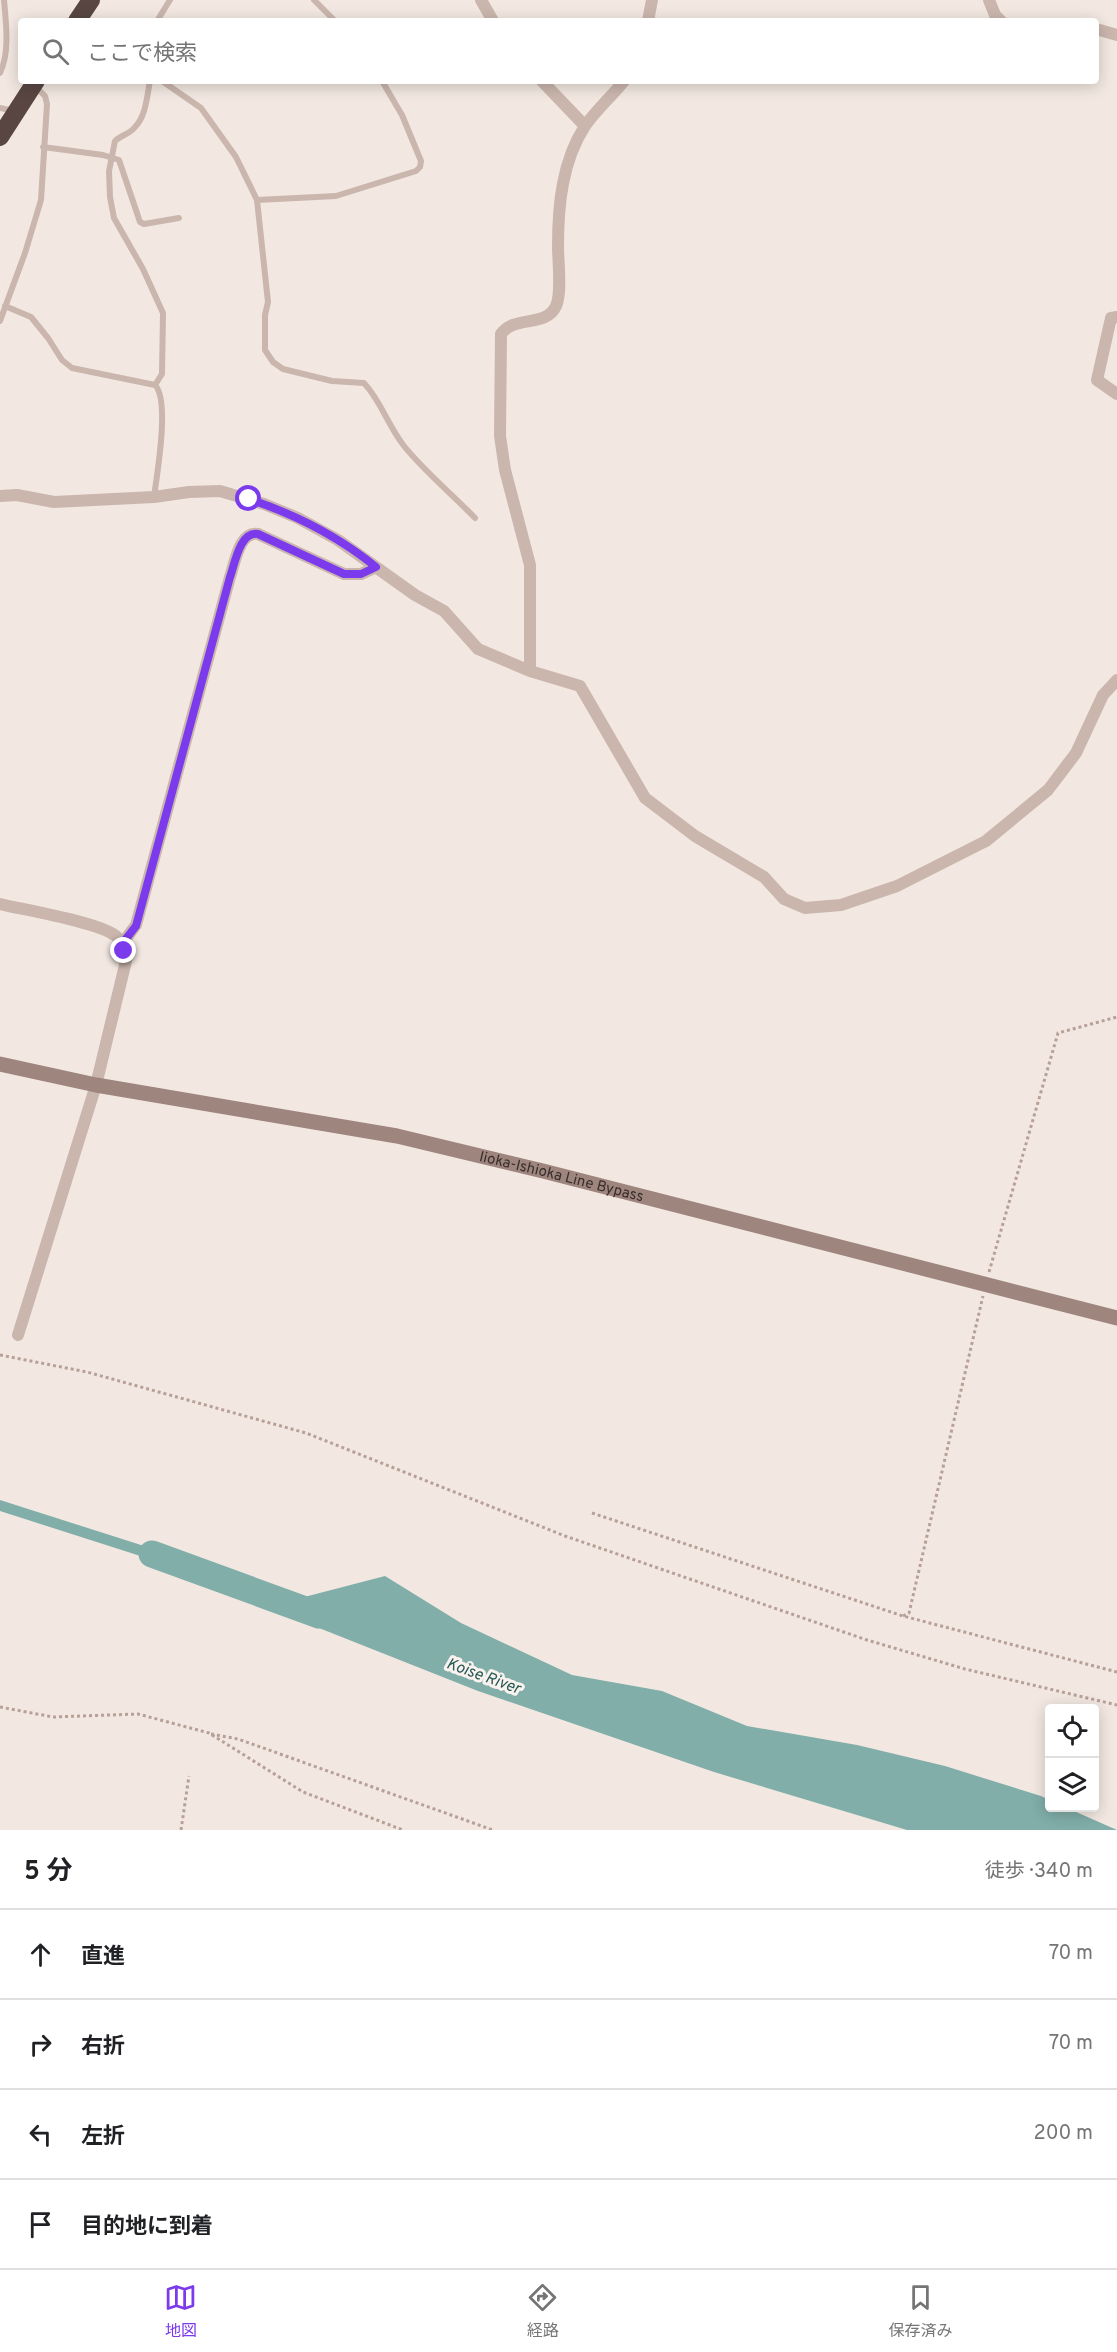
<!DOCTYPE html>
<html lang="ja">
<head>
<meta charset="utf-8">
<style>
  body { margin:0; font-family:Overpass,"Noto Sans JP",sans-serif; background:#f2f2f2; color:#202124 }
  .controls { position:absolute; right:18px; bottom:18px; display:grid; overflow:hidden; border-radius:6px; box-shadow:0 3px 15px #0003 }
  .controls button { width:54px; height:54px; display:grid; place-items:center; padding:0; border:0; border-bottom:2px solid #e0e0e0; background:#fff; color:#202124; font:30px sans-serif }
  .stop { position:absolute; width:18px; height:18px; margin:-14px; border:4px solid #7c3aed; border-radius:50%; background:#fff }
  .stop.end { background:#7c3aed; border-color:#fff; box-shadow:0 2px 6px #0008 }
  .list { margin:0; padding:0; list-style:none }
  h2 { display:flex; justify-content:space-between; align-items:center; height:78px; margin:0; padding:0 24px; font-size:26px }
  h2 small { font-size:20px; font-weight:400; color:#757577 }
  .list li { display:grid; grid-template-columns:39px 1fr auto; gap:18px; align-items:center; box-sizing:border-box; height:90px; padding:0 24px; border-top:2px solid #e0e0e0 }
  .list b { display:block; font-size:22px; white-space:nowrap }
  .list em { font-size:20px; font-style:normal; color:#757577 }
  .icon { flex:none; width:33px; height:33px; fill:none; stroke:currentColor; stroke-width:2; stroke-linecap:round; stroke-linejoin:round }
  .map { position:relative; flex:none; width:1117px; height:1830px; overflow:hidden }
  .search { position:absolute; background:#fff; box-shadow:0 3px 15px #0003; left:18px; right:18px; top:18px; height:66px; display:flex; align-items:center; gap:15px; box-sizing:border-box; padding:0 21px; border-radius:6px; color:#757577; font-size:22px }
  .sheet { height:438px; background:#fff }
  nav { display:flex; justify-content:space-around; align-items:center; box-sizing:border-box; height:84px; border-top:2px solid #e0e0e0; background:#fff; font-size:16px; color:#757577 }
  nav a { display:grid; justify-items:center; gap:3px }
  nav .on { color:#7c3aed }
  .map>svg:first-child { display:block }
  .water { fill:#81aea9 }
  .lines { fill:none; stroke-linecap:round; stroke-linejoin:round }
  .river { stroke:#81aea9; stroke-width:27 }
  .path { stroke:#b6a097; stroke-width:3; stroke-dasharray:3 3; stroke-linecap:butt }
  .lane { stroke:#cab6ad; stroke-width:6 }
  .street { stroke:#cab6ad; stroke-width:12 }
  .secondary { stroke:#9e857e; stroke-width:15 }
  .highway { stroke:#594643; stroke-width:18 }
  .route { stroke:#7c3aed; stroke-width:8 }
  .labels { text-anchor:middle; stroke-width:6; stroke-linejoin:round; paint-order:stroke }
  .street-label { font-size:15px; fill:#392e2b; stroke:#faf2ee }
  .water-label { font-size:16px; font-style:italic; fill:#235954; stroke:#faf2ee }
</style>
</head>
<body>
<div class="map">
<svg width="1117" height="1830" viewBox="0 0 1117 1830">
  <rect width="100%" height="100%" fill="#f2e8e1"/>
  <path class="water" d="M 0,1500 L 188,1560 L 184,1570 L 0,1511 Z
    M 385,1576 L 461,1623 L 572,1675 L 662,1691 L 747,1726 L 857,1745 L 945,1766 L 1041,1796 L 1049,1800 L 1050,1808 L 1067,1808 L 1117,1830 L 907,1830 L 714,1772 L 478,1691 L 266,1607 Z"/>
  <g class="lines">
    <path class="river" d="M 152,1554 L 319,1615"/>
    <path class="path" d="M 989,1272 L 1058,1033 L 1117,1017
      M 0,1355 L 87,1372 L 306,1433 L 565,1536 L 867,1640 L 965,1669 L 1117,1705
      M 592,1513 L 903,1616 L 1117,1672
      M 903,1616 L 909,1613 L 983,1296
      M 0,1707 L 53,1717 L 138,1714 L 209,1733 L 303,1792 L 403,1830
      M 211,1734 L 238,1739 L 493,1830
      M 181,1830 L 189,1776"/>
    <path class="lane" d="M 314,0 L 335,21
      M 157,21 L 170,0
      M 0,73 C 10,52 6,23 4,0
      M 150,81 C 147,96 146,116 135,127 C 130,134 121,135 115,141 L 109,171 L 110,197 L 114,218 L 143,269 L 163,313 L 162,374 L 155,385
      M 162,81 L 201,108 L 236,157 L 257,200 L 268,302 L 265,315 L 265,350 L 273,362 L 283,369 L 332,381 L 364,383 C 381,401 388,426 404,446 C 425,472 452,494 475,518
      M 0,108 L 14,111
      M 43,147 L 103,155 L 119,160 L 140,222 L 144,224 L 179,218
      M 257,200 L 336,196 L 416,171 L 420,167 L 421,161 L 402,115 L 382,81
      M 5,306 L 31,317 L 48,338 L 62,360 L 72,368 L 155,385 C 170,400 157,474 154,497
      M 0,321 L 25,253 L 41,200 L 47,104 L 45,96 L 36,87"/>
    <path class="street" d="M 481,0 L 493,21
      M 989,0 L 995,15 L 1001,21
      M 648,21 L 652,0
      M 1096,29 L 1117,35
      M 542,81 L 585,126
      M 1117,317 L 1111,318 L 1097,380 L 1117,394
      M 0,496 L 17,495 L 54,502 L 154,497 L 189,492 L 220,491 L 264,504 L 298,518 L 338,540 L 415,595 L 444,611 L 478,649 L 530,671 L 580,686 L 645,798 L 695,836 L 764,877 L 784,899 L 805,908 L 841,905 L 897,886 L 986,841 L 1048,790 L 1076,753 L 1103,695 L 1117,680
      M 530,671 L 530,565 L 505,470 L 500,436 L 501,334 C 514,315 546,328 556,306 C 562,294 558,261 558,246 C 558,206 562,161 585,126 C 596,110 612,96 624,81
      M 0,904 C 25,910 98,922 116,936 C 123,942 124,952 126,961 L 96,1085 L 18,1335
      M 122,944 L 136,925 L 230,577 C 235,563 239,531 258,534 L 344,574 L 361,574 L 376,567"/>
    <path class="secondary" id="s1" d="M 0,1064 L 96,1085 L 397,1136 L 543,1171 L 1117,1318"/>
    <path class="highway" d="M 77,21 L 91,0
      M 0,137 L 36,81"/>
  </g>
  <g class="lines">
    <path class="route" d="M 124,951 L 122,944 L 136,926 L 230,577 C 235,563 240,531 258,534 L 344,574 L 361,574 L 376,567 C 339,537 294,514 249,499"/>
  </g>
  <g class="labels">
    <g class="street-label">
      <text dy="5" stroke="none"><textPath href="#s1" startOffset="573">Iioka-Ishioka Line Bypass</textPath></text>
    </g>
    <g class="water-label">
      <text transform="translate(484 1675) rotate(20)" y="6">Koise River</text>
    </g>
  </g>
</svg>
<div class="controls">
<button><svg class="icon" aria-label="locate" viewBox="0 0 24 24"><circle cx="12" cy="12" r="6"/><path d="M12 2v4M12 18v4M2 12h4M18 12h4"/></svg></button>
<button><svg class="icon" aria-label="layers" viewBox="0 0 24 24"><path d="M12 4l9 5-9 5-9-5zM3 14l9 5 9-5"/></svg></button>
</div>
<div class="stop" style="left:249px;top:499px"></div>
<div class="stop end" style="left:124px;top:951px"></div>
<div class="search"><svg class="icon" aria-label="search" viewBox="0 0 24 24"><circle cx="10" cy="10" r="6"/><path d="M15 15l6 6"/></svg>ここで検索</div>
</div>
<section class="sheet">
<h2>5 分<small>徒歩 · 340 m</small></h2>
<ul class="list">
<li><svg class="icon" aria-label="ahead" viewBox="0 0 24 24"><path d="M12 20V5M6 11l6-6 6 6"/></svg><div><b>直進</b></div><em>70 m</em></li>
<li><svg class="icon" aria-label="right" viewBox="0 0 24 24"><path d="M7 20v-9h11M14 6l5 5-5 5"/></svg><div><b>右折</b></div><em>70 m</em></li>
<li><svg class="icon" aria-label="left" viewBox="0 0 24 24"><path d="M17 20v-9H6M10 6l-5 5 5 5"/></svg><div><b>左折</b></div><em>200 m</em></li>
<li><svg class="icon" aria-label="arrive" viewBox="0 0 24 24"><path d="M6 21V4h12l-3 4 3 4H6"/></svg><div><b>目的地に到着</b></div></li>
</ul>
</section>
<nav>
<a class="on"><svg class="icon" aria-label="map" viewBox="0 0 24 24"><path d="M3 6l6-2 6 2 6-2v14l-6 2-6-2-6 2zM9 4v14M15 6v14"/></svg>地図</a>
<a><svg class="icon" aria-label="directions" viewBox="0 0 24 24"><path d="M12 3l9 9-9 9-9-9zM9 14v-3h6M13 9l2 2-2 2"/></svg>経路</a>
<a><svg class="icon" aria-label="saved" viewBox="0 0 24 24"><path d="M7 4h10v16l-5-4-5 4z"/></svg>保存済み</a>
</nav>
</body>
</html>
